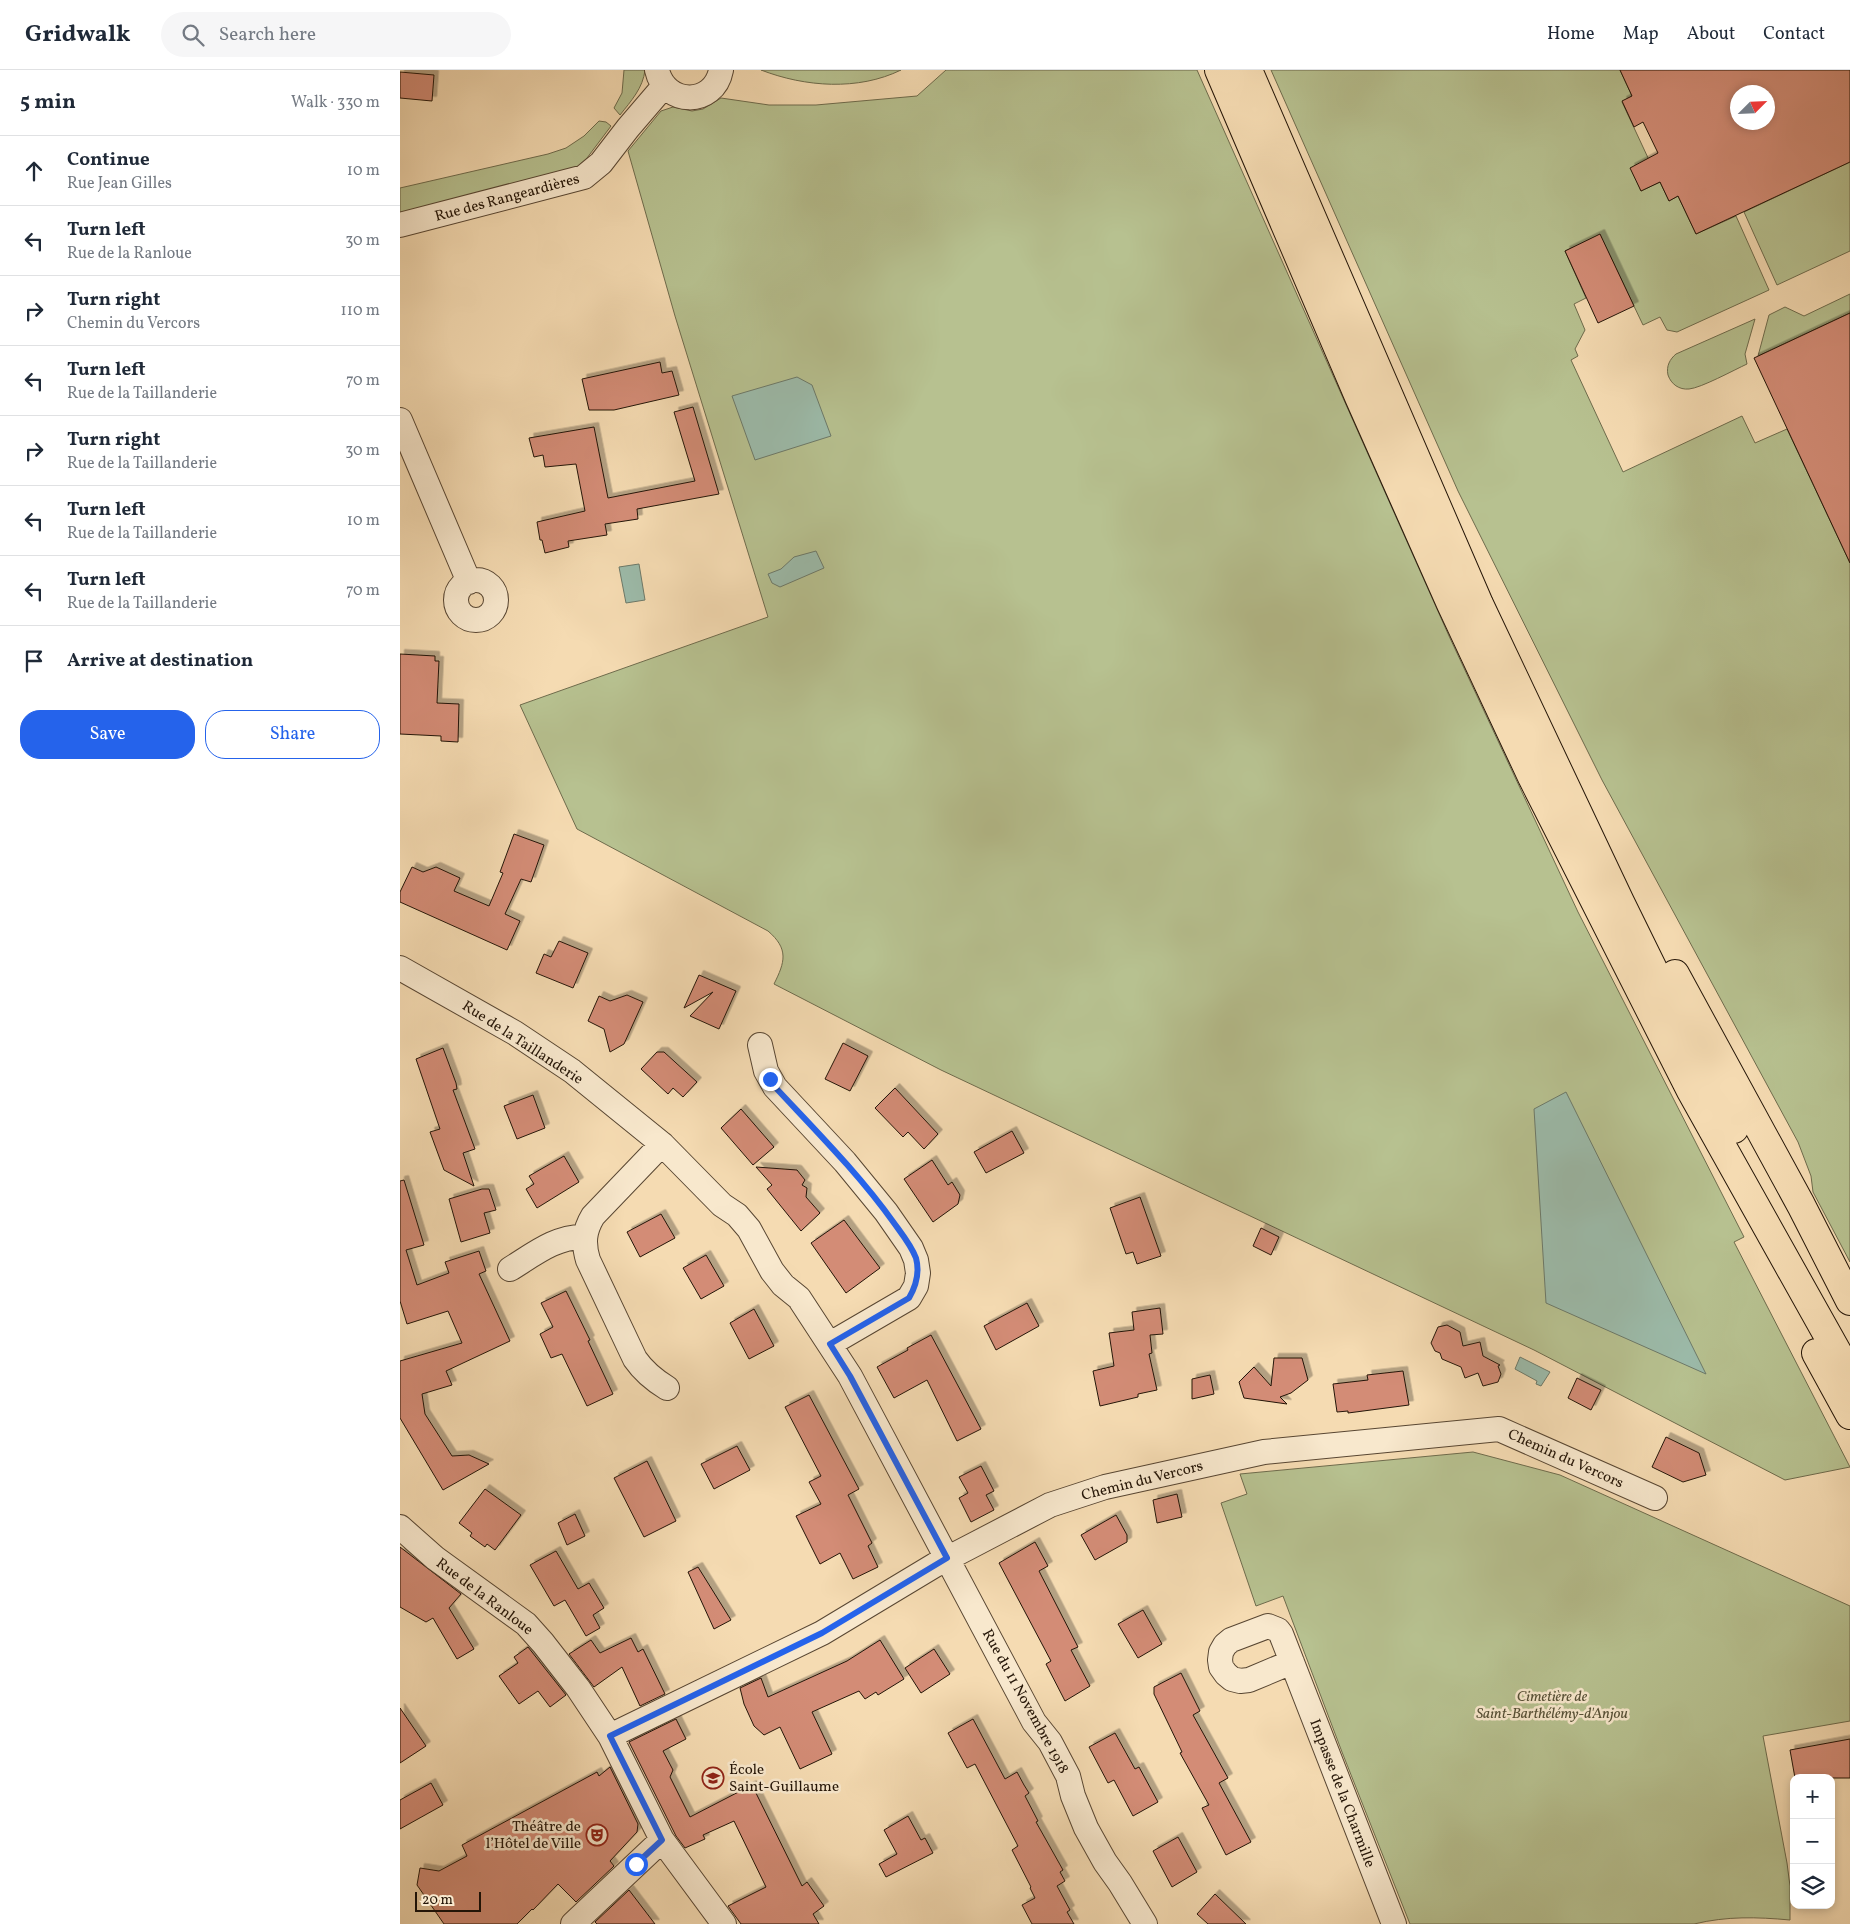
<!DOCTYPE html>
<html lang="en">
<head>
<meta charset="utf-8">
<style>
  body { margin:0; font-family:Vollkorn,serif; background:#f6f6f7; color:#1f2937 }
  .controls { position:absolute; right:15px; bottom:15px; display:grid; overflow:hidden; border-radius:10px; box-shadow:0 2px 8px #0003 }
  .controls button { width:45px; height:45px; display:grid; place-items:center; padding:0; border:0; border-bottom:1px solid #e0e1e3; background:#fff; color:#1f2937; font:25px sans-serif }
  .compass { position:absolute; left:1330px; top:15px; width:45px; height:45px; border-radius:50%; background:#fff; box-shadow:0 2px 8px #0003; rotate:66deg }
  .scale { position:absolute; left:15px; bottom:12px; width:66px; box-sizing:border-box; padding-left:5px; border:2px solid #241507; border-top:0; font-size:14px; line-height:18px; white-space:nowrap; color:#241507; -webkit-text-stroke:4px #f8e8cd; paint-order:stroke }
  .stop { position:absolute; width:15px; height:15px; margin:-11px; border:4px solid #2563eb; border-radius:50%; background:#fff }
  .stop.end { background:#2563eb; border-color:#fff; box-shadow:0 1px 5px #0008 }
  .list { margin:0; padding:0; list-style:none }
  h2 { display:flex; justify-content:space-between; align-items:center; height:65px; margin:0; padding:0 20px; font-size:21px }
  h2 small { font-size:16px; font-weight:400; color:#747a83 }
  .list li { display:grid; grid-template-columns:32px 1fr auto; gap:15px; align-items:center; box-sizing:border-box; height:70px; padding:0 20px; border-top:1px solid #e0e1e3 }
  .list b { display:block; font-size:19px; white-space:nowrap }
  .list p { margin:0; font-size:16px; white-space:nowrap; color:#747a83 }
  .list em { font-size:16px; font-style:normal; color:#747a83 }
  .actions { display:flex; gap:10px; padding:15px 20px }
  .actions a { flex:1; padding:11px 0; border:1px solid #2563eb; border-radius:20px; text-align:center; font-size:18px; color:#2563eb }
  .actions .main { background:#2563eb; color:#fff }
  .icon { flex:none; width:28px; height:28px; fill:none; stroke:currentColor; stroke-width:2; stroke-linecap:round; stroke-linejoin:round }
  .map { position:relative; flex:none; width:1450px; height:1854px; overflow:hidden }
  header { display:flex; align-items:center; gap:30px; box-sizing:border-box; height:70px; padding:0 25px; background:#fff; border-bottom:1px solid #e0e1e3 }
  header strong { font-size:24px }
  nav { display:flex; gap:28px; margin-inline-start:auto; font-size:18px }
  .search { width:350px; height:45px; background:#f6f6f7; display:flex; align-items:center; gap:12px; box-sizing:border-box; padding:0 18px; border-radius:28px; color:#747a83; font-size:19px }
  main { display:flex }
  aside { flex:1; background:#fff }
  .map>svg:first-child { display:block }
  .green { fill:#b7c190; stroke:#6e6b4c }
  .water { fill:#9cbbaa; stroke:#6c7969 }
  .building { fill:#d38c76; stroke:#241507; fill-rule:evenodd; filter:url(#shadow) }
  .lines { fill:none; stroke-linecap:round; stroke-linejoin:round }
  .minor-casing { stroke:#584632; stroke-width:26 }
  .trunk-casing { stroke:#241507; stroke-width:30 }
  .minor { stroke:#f8e8cd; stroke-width:24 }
  .trunk { stroke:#f5dbb2; stroke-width:28 }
  .route { stroke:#2563eb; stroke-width:6 }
  .labels { text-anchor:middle; stroke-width:5; stroke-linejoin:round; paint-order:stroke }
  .street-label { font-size:15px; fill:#241507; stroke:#f8e8cd }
  .park-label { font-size:15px; font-style:italic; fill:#575137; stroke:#f8e8cd }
  .poi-label { font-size:15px; fill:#241507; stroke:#f8e8cd; text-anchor:start }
</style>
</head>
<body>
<header>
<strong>Gridwalk</strong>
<div class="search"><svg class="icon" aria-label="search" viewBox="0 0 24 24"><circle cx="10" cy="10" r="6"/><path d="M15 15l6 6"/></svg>Search here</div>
<nav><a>Home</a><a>Map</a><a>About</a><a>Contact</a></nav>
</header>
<main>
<aside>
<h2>5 min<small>Walk · 330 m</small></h2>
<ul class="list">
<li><svg class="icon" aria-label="ahead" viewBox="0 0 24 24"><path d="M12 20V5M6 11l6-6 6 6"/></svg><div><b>Continue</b><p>Rue Jean Gilles</p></div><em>10 m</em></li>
<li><svg class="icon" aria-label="left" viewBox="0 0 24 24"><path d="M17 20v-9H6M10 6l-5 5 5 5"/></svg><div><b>Turn left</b><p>Rue de la Ranloue</p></div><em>30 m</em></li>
<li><svg class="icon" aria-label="right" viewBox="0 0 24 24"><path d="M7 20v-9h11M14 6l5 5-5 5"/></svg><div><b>Turn right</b><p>Chemin du Vercors</p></div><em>110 m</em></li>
<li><svg class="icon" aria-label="left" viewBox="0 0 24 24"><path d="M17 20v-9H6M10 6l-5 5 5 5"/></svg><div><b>Turn left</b><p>Rue de la Taillanderie</p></div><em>70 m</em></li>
<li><svg class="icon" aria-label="right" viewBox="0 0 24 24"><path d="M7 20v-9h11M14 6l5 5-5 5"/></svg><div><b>Turn right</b><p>Rue de la Taillanderie</p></div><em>30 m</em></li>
<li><svg class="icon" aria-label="left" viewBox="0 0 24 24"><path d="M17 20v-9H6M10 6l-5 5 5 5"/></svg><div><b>Turn left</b><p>Rue de la Taillanderie</p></div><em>10 m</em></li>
<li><svg class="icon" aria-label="left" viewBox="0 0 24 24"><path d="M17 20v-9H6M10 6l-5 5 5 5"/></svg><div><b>Turn left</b><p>Rue de la Taillanderie</p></div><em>70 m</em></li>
<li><svg class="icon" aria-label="arrive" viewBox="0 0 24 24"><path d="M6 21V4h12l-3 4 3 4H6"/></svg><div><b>Arrive at destination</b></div></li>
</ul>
<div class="actions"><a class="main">Save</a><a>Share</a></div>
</aside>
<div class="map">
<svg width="1450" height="1854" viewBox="0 0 1450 1854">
  <defs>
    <filter id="shadow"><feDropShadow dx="4.5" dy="-4.5" stdDeviation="0" flood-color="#0004"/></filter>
  </defs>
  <rect width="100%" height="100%" fill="#f5dbb2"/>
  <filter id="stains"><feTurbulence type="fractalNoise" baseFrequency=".004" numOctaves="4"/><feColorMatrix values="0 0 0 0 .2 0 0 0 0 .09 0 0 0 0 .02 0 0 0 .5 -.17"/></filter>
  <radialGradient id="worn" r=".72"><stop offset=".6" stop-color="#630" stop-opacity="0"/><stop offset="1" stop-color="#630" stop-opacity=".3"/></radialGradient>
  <path class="green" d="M 224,0 L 245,0 C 243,18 231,31 220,45 L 214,38 L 222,23 Z
    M 361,0 L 501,0 C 458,21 405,17 361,0 Z
    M 546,0 L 797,0 L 1049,566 L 1178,842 L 1344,1167 L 1334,1172 L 1450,1397 L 1385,1410 L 1134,1280 L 541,1000 L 374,914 C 385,892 389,879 368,861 L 177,759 L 120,635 L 368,547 L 275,246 L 228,81 L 261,41 L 273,37 L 292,41 L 303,39 L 321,28 L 369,35 L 416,35 L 517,26 Z
    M 871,0 L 1220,0 L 1232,26 L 1222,32 L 1256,105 L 1231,98 L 1241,121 L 1260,112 L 1269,131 L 1278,126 L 1296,164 L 1336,146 L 1369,220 L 1277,262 L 1267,260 L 1260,247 L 1243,255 L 1200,165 L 1165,181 L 1186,228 L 1174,234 L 1185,260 L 1175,279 L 1178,286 L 1171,290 L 1223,402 L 1342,346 L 1355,373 L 1387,359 L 1450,493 L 1450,1192 L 1413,1122 L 1411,1106 L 1398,1072 L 1202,710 L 1058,421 Z
    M 199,51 L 206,52 L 211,56 L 187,88 L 175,99 L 0,147 L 0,118 L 148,84 L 166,78 L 184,66 Z
    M 1450,92 L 1450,181 L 1377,215 L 1344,142 Z
    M 1450,224 L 1450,243 L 1358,286 L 1369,245 L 1385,237 L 1404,246 Z
    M 1355,249 L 1345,284 L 1347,294 C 1334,300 1301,318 1289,319 C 1279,320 1271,314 1268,305 C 1266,296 1270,289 1276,284 Z
    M 1073,1382 L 1160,1405 L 1450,1536 L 1450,1651 L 1363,1666 L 1387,1793 L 1390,1816 L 1390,1850 C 1357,1847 1327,1846 1294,1854 L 1010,1854 L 942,1682 L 883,1526 L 856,1536 L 821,1433 L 847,1424 L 840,1404 Z"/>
  <path class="water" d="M 397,307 L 412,315 L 431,366 L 355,390 L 332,326 Z
    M 416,481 L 424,498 L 380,517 L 372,513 L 368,504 L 381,499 L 394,487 Z
    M 239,494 L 245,530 L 226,533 L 219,497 Z
    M 1166,1022 L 1306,1304 L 1146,1233 L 1134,1039 Z
    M 1120,1287 L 1150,1302 L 1141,1316 L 1136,1314 L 1137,1311 L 1115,1299 Z"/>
  <path class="building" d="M 1220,0 L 1450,0 L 1450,92 L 1296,164 L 1278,126 L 1269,131 L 1260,112 L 1241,121 L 1230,98 L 1258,83 L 1243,52 L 1234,57 L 1222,31 L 1232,26 ZM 1338,22 L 1368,22 L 1368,52 L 1338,52 Z
    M 0,2 L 34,5 L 32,31 L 0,28 Z
    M 1200,164 L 1234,236 L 1198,253 L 1165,181 Z
    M 1450,243 L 1450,493 L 1354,288 Z
    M 260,292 L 262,303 L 272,301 L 279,325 L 214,340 L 189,340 L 182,309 Z
    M 293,337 L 319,424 L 237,439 L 238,449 L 205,454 L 207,465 L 168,471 L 169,477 L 145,483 L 142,470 L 140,470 L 137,452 L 185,441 L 176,394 L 145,397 L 143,385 L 134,387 L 129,368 L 194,357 L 208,428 L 295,411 L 274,342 Z
    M 0,584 L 35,586 L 35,591 L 39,591 L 37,633 L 59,634 L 58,672 L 41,671 L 41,666 L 0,664 Z
    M 114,764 L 144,775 L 131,812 L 121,809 L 105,844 L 120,851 L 107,880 L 0,832 L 0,822 L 12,797 L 23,802 L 36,797 L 60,808 L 54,821 L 89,836 L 103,803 L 100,802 Z
    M 159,871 L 188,883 L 173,918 L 136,903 L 144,884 L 151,887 Z
    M 299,905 L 336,921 L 319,959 L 290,946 L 313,922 L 284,938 Z
    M 227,925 L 243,932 L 224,974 L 210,982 L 204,959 L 188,951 L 199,926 L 210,931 Z
    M 443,973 L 468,986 L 450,1021 L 425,1009 Z
    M 43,978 L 56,1013 L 57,1019 L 53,1020 L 75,1079 L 63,1083 L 74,1116 L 44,1100 L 30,1062 L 40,1059 L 16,989 Z
    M 257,982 L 264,982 L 297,1012 L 283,1027 L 273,1018 L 268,1024 L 241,999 Z
    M 495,1018 L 538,1064 L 524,1079 L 508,1062 L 503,1067 L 475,1038 Z
    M 133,1025 L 145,1058 L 117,1069 L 104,1036 Z
    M 341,1039 L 374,1077 L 353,1095 L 321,1058 Z
    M 612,1061 L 624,1083 L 586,1103 L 574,1082 Z
    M 164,1086 L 179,1112 L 137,1138 L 126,1119 L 134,1114 L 129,1106 Z
    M 532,1090 L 548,1115 L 552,1112 L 560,1125 L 558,1134 L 533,1152 L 504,1109 Z
    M 356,1097 L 397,1100 L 405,1110 L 402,1115 L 407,1118 L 406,1127 L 420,1143 L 401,1161 L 367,1119 L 372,1115 Z
    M 4,1110 L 24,1175 L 6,1180 L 17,1215 L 49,1203 L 45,1192 L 79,1181 L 86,1201 L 79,1204 L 110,1271 L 46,1301 L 52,1315 L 22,1324 L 25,1344 L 52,1386 L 69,1385 L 89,1394 L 43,1420 L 0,1348 L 0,1291 L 62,1273 L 48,1241 L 7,1254 L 0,1231 L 0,1111 Z
    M 82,1119 L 89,1119 L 96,1140 L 84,1143 L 90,1163 L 61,1172 L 49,1129 Z
    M 740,1127 L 761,1186 L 737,1194 L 733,1182 L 726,1184 L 710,1138 Z
    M 261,1144 L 275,1168 L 240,1187 L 227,1162 Z
    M 444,1150 L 480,1198 L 446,1223 L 411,1173 Z
    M 861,1158 L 879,1167 L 871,1185 L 853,1176 Z
    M 306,1185 L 324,1216 L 301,1229 L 283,1198 Z
    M 166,1221 L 190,1270 L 188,1271 L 213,1324 L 187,1336 L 162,1284 L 151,1288 L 140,1264 L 153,1257 L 141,1233 Z
    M 627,1233 L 639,1256 L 596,1280 L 584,1256 Z
    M 760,1238 L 763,1264 L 750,1265 L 752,1283 L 749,1284 L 757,1320 L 738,1324 L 738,1327 L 700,1336 L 693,1301 L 714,1296 L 709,1263 L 734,1260 L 732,1242 Z
    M 354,1239 L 374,1276 L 349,1289 L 330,1253 Z
    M 1047,1255 L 1060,1262 L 1063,1276 L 1080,1272 L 1083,1286 L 1100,1295 L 1098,1296 L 1101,1304 L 1098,1312 L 1083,1316 L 1078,1303 L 1065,1308 L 1061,1297 L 1042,1289 L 1040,1283 L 1035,1281 L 1031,1273 L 1038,1257 Z
    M 531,1265 L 581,1359 L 557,1371 L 527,1310 L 494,1328 L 477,1297 L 508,1280 L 507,1278 Z
    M 874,1288 L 902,1288 L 908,1310 L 891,1323 L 880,1327 L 887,1334 L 844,1328 L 839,1312 L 854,1297 L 871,1316 Z
    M 1003,1301 L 1009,1335 L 948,1343 L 948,1341 L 937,1342 L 933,1314 L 968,1310 L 967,1305 Z
    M 810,1305 L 814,1324 L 792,1329 L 792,1309 Z
    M 1177,1308 L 1201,1320 L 1191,1340 L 1168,1328 Z
    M 409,1325 L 459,1419 L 448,1425 L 472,1473 L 468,1476 L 478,1497 L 453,1509 L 440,1483 L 420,1494 L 396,1446 L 421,1434 L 409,1412 L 421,1406 L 385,1337 Z
    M 1266,1367 L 1299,1383 L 1306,1405 L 1283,1412 L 1252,1397 Z
    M 337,1376 L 350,1400 L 314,1419 L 301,1394 Z
    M 247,1391 L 276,1451 L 244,1467 L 214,1408 Z
    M 581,1396 L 594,1421 L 586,1425 L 594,1440 L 571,1452 L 559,1428 L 568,1423 L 559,1407 Z
    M 85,1419 L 121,1445 L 95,1480 L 87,1474 L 85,1477 L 70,1466 L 72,1463 L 59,1453 Z
    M 777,1424 L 782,1447 L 757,1453 L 753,1430 Z
    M 175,1444 L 185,1466 L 167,1475 L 158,1453 Z
    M 716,1445 L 727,1465 L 727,1472 L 695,1490 L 681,1465 Z
    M 635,1472 L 648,1496 L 639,1501 L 678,1577 L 671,1580 L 690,1616 L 665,1631 L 646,1594 L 651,1591 L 599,1493 Z
    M 0,1477 L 61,1524 L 49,1538 L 74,1579 L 57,1589 L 33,1548 L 26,1552 L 0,1537 Z
    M 156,1481 L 178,1519 L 189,1513 L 204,1538 L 193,1545 L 200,1558 L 186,1566 L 165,1530 L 154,1536 L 130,1495 Z
    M 298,1497 L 331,1550 L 314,1559 L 288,1502 Z
    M 743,1540 L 762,1574 L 738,1588 L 718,1554 Z
    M 231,1568 L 238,1582 L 243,1579 L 265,1624 L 240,1636 L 222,1597 L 194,1617 L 169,1584 L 191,1570 L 200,1583 Z
    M 480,1570 L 504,1609 L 478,1625 L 476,1622 L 465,1629 L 459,1621 L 412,1642 L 432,1684 L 400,1699 L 380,1657 L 364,1665 L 354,1656 L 344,1634 L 340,1618 L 361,1608 L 368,1627 L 447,1591 Z
    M 128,1577 L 166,1625 L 150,1637 L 138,1621 L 119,1634 L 99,1606 L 118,1593 L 114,1587 Z
    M 534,1579 L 550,1604 L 521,1623 L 505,1598 Z
    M 781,1603 L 800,1641 L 793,1645 L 828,1708 L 819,1713 L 851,1772 L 826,1785 L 802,1738 L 809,1735 L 780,1683 L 782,1682 L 754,1624 L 754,1617 Z
    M 0,1638 L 26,1676 L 0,1693 Z
    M 276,1649 L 286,1669 L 263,1681 L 273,1700 L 270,1707 L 290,1747 L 352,1715 L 402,1816 L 407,1812 L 424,1836 L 413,1844 L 419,1854 L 341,1854 L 328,1836 L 366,1817 L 334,1751 L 303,1765 L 305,1769 L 285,1778 L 276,1766 L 229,1672 Z
    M 573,1649 L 605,1709 L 617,1702 L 624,1715 L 629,1723 L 625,1726 L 638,1751 L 636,1752 L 663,1800 L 660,1802 L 665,1811 L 657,1816 L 670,1840 L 667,1842 L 674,1854 L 632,1854 L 622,1835 L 635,1828 L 630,1818 L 631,1817 L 612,1780 L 618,1776 L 575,1694 L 567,1698 L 548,1663 Z
    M 715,1663 L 735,1699 L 739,1697 L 758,1732 L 733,1746 L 714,1710 L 708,1713 L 689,1677 Z
    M 1450,1669 L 1450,1708 L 1395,1708 L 1390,1680 Z
    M 210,1697 L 238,1754 L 237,1762 L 210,1791 L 214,1796 L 176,1832 L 158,1814 L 133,1840 L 132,1839 L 117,1854 L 44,1854 L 17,1815 L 20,1798 L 39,1801 L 67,1786 L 62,1775 L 197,1702 L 199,1706 Z
    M 31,1713 L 43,1735 L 0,1759 L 0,1730 Z
    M 508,1746 L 521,1770 L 525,1768 L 533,1783 L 486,1807 L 479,1794 L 497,1784 L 484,1760 Z
    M 778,1767 L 797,1802 L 772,1817 L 753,1781 Z
    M 229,1820 L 255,1854 L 197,1854 L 195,1852 Z
    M 815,1824 L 846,1854 L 808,1854 L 797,1844 Z"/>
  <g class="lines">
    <g class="minor-casing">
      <path id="minor" d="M 257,0 C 265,36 314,37 321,0
        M 0,155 L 184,107 L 201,93 L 228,58 L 264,16
        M 0,350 L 69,512
        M56 530a20 20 0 1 1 40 0a20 20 0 1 1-40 0Z
        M 0,898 L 115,963 L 172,1001 L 262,1074 L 322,1135 L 337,1145 L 349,1159 L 372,1201 L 383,1215 L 399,1228 L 450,1306 L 634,1652 L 650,1672 L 668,1706 L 673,1726 L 686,1758 L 705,1792 L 720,1813 L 745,1854
        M 360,975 L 366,1001 L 375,1017 L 445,1092 L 486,1142 L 511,1178 L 516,1190 L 518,1203 L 516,1216 L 509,1228 L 430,1274
        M 262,1074 L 193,1146 C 184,1161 183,1173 188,1190 L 235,1289 C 244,1302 254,1310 267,1318
        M 110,1199 C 133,1185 156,1166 184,1167
        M 0,1457 L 35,1488 L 126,1554 L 143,1573 L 178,1618 L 210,1666 L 262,1770 L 324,1854
        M 892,1592 L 849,1610 L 840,1611 L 832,1609 L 826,1604 L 821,1597 L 820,1590 L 821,1582 L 825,1575 L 831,1570 L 868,1556 L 878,1560 L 881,1564 L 994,1854
        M 210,1666 L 422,1563 L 535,1495 L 650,1435 L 705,1417 L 864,1382 L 1099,1359 L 1255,1428
        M 173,1854 L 262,1770"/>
    </g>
    <g class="trunk-casing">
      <path id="trunk" d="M 819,0 L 959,327 L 1051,534 L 1132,707 L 1291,1021 L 1450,1305
        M 848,0 L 1079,534 L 1220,832 L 1304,1003 L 1334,1059
        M 1275,904 L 1401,1135 L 1450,1231
        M 1416,1283 L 1450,1345"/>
    </g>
    <use href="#minor" class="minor"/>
    <use href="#trunk" class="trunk"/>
  </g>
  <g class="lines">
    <path class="route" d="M 236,1794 L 262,1770 L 210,1666 L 422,1563 L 547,1488 L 450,1306 L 430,1274 L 509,1228 C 516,1216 520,1203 516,1188 C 511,1175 502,1164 494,1153 C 459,1104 416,1061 375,1017 L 370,1009"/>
  </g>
  <defs>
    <g id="school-ring" transform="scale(1.125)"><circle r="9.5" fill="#f8e8cd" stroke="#8f2418" stroke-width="1.5"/><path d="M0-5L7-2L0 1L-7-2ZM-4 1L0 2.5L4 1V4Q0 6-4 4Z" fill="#8f2418"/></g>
    <g id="theatre-ring" transform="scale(1.125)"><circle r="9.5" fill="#f8e8cd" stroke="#8f2418" stroke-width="1.5"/><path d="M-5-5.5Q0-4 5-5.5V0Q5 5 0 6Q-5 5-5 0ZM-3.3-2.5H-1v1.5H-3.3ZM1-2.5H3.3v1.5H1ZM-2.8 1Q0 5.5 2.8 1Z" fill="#8f2418"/></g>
  </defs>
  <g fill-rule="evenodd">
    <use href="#school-ring" x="313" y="1708"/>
    <use href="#theatre-ring" x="197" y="1765"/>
  </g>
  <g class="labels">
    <g class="street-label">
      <text transform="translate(107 127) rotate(-15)" y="5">Rue des Rangeardières</text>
      <text transform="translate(123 972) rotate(33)" y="5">Rue de la Taillanderie</text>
      <text transform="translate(1166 1388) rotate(24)" y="5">Chemin du Vercors</text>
      <text transform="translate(742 1410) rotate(-14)" y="5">Chemin du Vercors</text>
      <text transform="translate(85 1526) rotate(37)" y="5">Rue de la Ranloue</text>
      <text transform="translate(626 1631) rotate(61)" y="5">Rue du 11 Novembre 1918</text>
      <text transform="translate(943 1723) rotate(69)" y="5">Impasse de la Charmille</text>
    </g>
    <g class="park-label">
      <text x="1152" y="1631">Cimetière de<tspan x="1152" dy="17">Saint-Barthélémy-d'Anjou</tspan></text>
    </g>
    <g class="poi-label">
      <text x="329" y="1704">École<tspan x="329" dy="17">Saint-Guillaume</tspan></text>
      <text x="181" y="1761" text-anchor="end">Théâtre de<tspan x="181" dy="17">l’Hôtel de Ville</tspan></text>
    </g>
  </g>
  <rect width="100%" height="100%" filter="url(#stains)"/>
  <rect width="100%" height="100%" fill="url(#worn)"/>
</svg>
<div class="controls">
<button>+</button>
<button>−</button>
<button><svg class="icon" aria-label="layers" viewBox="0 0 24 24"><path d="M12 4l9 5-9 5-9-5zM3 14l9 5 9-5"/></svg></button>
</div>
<svg class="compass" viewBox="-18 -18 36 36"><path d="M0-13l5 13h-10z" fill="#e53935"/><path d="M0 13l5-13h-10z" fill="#747a83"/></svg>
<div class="scale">20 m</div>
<div class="stop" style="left:236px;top:1794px"></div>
<div class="stop end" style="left:370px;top:1009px"></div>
</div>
</main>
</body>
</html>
